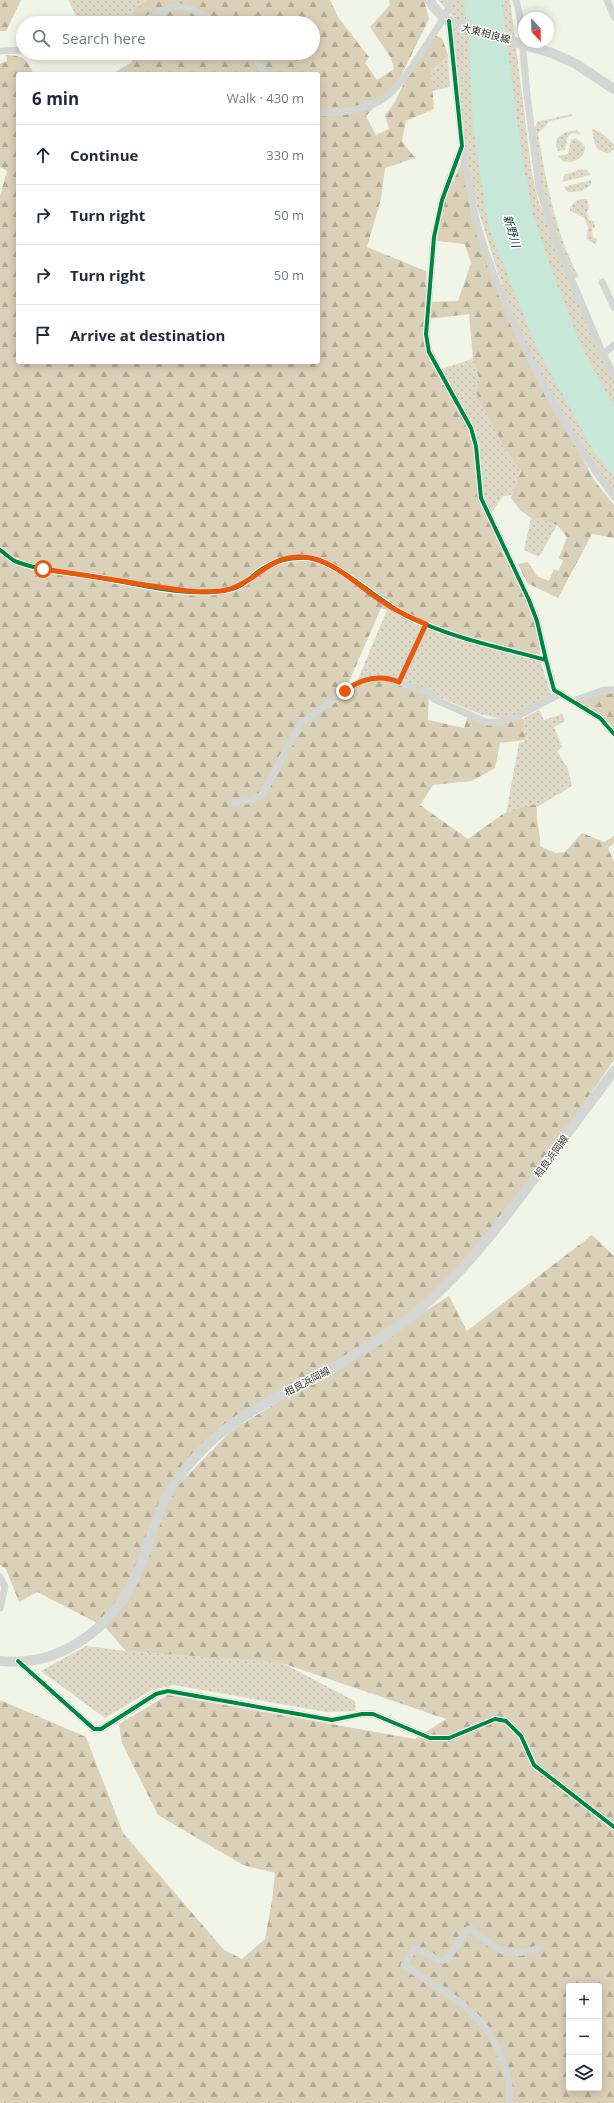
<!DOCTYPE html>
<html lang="en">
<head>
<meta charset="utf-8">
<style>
  body { margin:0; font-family:"Open Sans","Noto Sans JP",sans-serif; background:#f6f6f7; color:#1f2937 }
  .controls { position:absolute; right:12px; bottom:12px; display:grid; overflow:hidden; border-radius:4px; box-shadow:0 2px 10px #0003 }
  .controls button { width:36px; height:36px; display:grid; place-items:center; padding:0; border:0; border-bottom:1px solid #e0e1e3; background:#fff; color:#1f2937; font:20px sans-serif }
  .compass { position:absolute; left:518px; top:12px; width:36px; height:36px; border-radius:50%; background:#fff; box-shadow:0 2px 10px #0003; rotate:158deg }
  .stop { position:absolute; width:12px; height:12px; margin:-9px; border:3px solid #ea580c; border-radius:50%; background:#fff }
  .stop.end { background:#ea580c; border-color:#fff; box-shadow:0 1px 4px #0008 }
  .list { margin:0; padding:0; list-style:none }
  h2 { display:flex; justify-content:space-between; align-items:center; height:52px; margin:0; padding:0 16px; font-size:17px }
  h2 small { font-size:13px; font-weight:400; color:#747a83 }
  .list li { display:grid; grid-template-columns:26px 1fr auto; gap:12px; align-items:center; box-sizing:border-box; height:60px; padding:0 16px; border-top:1px solid #e0e1e3 }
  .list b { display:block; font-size:15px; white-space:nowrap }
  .list em { font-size:13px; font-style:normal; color:#747a83 }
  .icon { flex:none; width:22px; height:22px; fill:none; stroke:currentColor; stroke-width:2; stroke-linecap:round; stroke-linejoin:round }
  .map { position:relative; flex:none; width:614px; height:2103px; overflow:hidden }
  .search { position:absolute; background:#fff; box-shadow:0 2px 10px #0003; left:16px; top:16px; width:304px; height:44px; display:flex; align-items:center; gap:10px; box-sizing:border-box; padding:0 14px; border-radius:22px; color:#747a83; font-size:15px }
  .panel { position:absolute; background:#fff; box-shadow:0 2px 10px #0003; left:16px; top:72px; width:304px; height:292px; border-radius:4px }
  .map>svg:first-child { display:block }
  .grass { fill:url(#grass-dots) }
  .forest { fill:url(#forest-firs); fill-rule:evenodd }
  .water { fill:#c7e8d9 }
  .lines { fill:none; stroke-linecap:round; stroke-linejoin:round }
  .minor { stroke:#d3d6d2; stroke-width:7 }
  .secondary { stroke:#d3d6d2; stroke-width:10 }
  .cycleway-casing { stroke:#fff; stroke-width:6 }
  .cycleway { stroke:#00873e; stroke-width:4 }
  .route { stroke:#ea580c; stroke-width:5 }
  .labels { text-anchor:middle; stroke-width:3; stroke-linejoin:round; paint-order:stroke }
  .street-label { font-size:10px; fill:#383b32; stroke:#fff }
  .water-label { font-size:11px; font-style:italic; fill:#0d352a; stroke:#fff }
</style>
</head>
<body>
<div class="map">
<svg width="614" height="2103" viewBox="0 0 614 2103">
  <defs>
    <pattern id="grass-dots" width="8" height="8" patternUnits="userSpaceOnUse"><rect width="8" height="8" fill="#ded8c6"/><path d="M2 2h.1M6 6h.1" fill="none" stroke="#bfbaab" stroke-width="1.8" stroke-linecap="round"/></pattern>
    <pattern id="forest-firs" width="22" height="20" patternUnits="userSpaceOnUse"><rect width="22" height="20" fill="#dbd0b8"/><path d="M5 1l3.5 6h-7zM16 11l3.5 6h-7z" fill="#b3aa96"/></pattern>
  </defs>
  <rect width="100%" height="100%" fill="#f0f5e8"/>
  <path class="grass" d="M 68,0 L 146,0 L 133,13 L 132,20 L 127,23 L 80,23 Z
    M 438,0 L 510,0 L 532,174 L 538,200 L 570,278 L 614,370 L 614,495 L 570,434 L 510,311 L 475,200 L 464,149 L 451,14 Z
    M 448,55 L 450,87 L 432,91 L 431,71 Z
    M 571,114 L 573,116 L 550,121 L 538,134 C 545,177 557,239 579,277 L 573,279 L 564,260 L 542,188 L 533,134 L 537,122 Z
    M 592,129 L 600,132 L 614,144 L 614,149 L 609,153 C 593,151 595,143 592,129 Z
    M 577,130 L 580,134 L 572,133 L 567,138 L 565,150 L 558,151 L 556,146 L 557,138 L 566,132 Z
    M 576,138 L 585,146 C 586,158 573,164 563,161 L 558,156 L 568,154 L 571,140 Z
    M 582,169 L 588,171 L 590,175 L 562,182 L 564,175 Z
    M 591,180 L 591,184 C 587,191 576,192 568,192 L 564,187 Z
    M 587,199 L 589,208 L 587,211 L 589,220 L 594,221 L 595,228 L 592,228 L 593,237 L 597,239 L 596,245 L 586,239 L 588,227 L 584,217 L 570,211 L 570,207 L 577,200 Z
    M 473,359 L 492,423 L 504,447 L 521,471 L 512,495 L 503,496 L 489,516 L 438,370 Z
    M 531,518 L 541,519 L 557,525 L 539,557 L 524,550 Z
    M 387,610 L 540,659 L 551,695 L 506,720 L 480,714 L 429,693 L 401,678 L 356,684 Z
    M 539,710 L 544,720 L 562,714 L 565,721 L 554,727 L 562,747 L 557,751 L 568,769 L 572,786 L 537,807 L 535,804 L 506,814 L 519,743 L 525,741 L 524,718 Z
    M 86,1646 L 126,1651 L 282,1663 L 355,1701 L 356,1711 L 326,1712 L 174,1685 L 152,1690 L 105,1718 L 41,1671 Z"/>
  <path class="forest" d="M 0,0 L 21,0 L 6,31 L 0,31 Z
    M 146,0 L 330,0 L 338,17 L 369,57 L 365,63 L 377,80 L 394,69 L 391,58 L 370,27 L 390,5 L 389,0 L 424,0 L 429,19 L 399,80 L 366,116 L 376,135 L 389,129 L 385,115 L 395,102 L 405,81 L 433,37 L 437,36 L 442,38 L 448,55 L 431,71 L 434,109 L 406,121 L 402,141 L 415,158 L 385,168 L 381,199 L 367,247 L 426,271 L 428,313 L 429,302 L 458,301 L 471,263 L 465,244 L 437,241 L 443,205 L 462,161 L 480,232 L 506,300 L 553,402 L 594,480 L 614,505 L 614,538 L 592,534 L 558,598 L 527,583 L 518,564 L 528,562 L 537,576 L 549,581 L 554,569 L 558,571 L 563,561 L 559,558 L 567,537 L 557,525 L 541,519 L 531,518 L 520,510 L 511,498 L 521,471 L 504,447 L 476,393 L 480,382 L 473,359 L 469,314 L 428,319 L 429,352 L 471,428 L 484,505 L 525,594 L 542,649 L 538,657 L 426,624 L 381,608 L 345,691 L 386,677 L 429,693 L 428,720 L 464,728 L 468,715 L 500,724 L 524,718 L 525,740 L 500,743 L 495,768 L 472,781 L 433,785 L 420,805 L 468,839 L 503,814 L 535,804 C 539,810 536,814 537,820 C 538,829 541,836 540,846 L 555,853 L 565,852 L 582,833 L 604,842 L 614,836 L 614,843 L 608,848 L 614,862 L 614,1060 L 530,1180 L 452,1278 L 373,1344 L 449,1296 L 467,1331 L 592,1235 L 614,1256 L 614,2103 L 0,2103 L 0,1700 L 86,1737 L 123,1833 L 224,1950 L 242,1959 L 265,1939 L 272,1901 L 275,1873 L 243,1865 L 158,1815 L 122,1743 L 119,1724 L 168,1695 L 415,1739 L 446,1719 L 282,1663 L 126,1651 L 105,1627 L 37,1592 L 19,1602 L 6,1569 L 0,1565 L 0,196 L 7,171 L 0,167 L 0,64 L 7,61 L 6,55 C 25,56 25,58 34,74 L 18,74 L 18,362 L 318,362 L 318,74 L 112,74 L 132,62 L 135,53 L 313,53 L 313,23 L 129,23 L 132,21 L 132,13 ZM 364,1349 L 231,1431 L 179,1484 L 185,1470 L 234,1424 ZM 569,1986 L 599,1986 L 599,2088 L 569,2088 Z
    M 614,691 L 614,732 L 580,704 L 579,700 Z"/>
  <path class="water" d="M 464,0 L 501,0 L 523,163 L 533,216 L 557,284 L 582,348 L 614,406 L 614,477 L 593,450 L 536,346 L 489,228 L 473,128 L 469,41 Z"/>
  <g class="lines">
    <path class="minor" d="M 516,0 L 520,17 L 527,95 L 539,188 L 556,242 L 603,354 L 614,374
      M 607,0 L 614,17
      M 449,21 L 462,146 L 442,200 L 434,237 L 426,334 L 429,352 L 471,428 L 476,446 L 481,498 L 529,600 L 537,621 L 546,660 L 554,690 L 600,718 L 614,734
      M 141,23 C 179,0 179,2 217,23
      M 0,51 L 23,50
      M 58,53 L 83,53
      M 253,53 L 265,74
      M 318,113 C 338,113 366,110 383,99 C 403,86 429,39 444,18 L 448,9 L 448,0
      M 462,148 C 468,178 472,208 481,237 C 511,330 556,419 614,497
      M 602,282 L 614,307
      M 603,354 L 614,345
      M 0,550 C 5,553 11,560 17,562 C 42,571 71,573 97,577 C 140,584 189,599 232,589 C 245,586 252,575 262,569 C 276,560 293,557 309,558 C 336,561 380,602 407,616 C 451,638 499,647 546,660
      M 399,682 L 426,624
      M 573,701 L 604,690 L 614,690
      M 234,803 L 252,800 L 262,795 L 301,723 L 356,684 L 371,678 L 386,677 L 429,693 L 434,699 L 486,722 L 500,722 L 514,718 L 560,694
      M 0,1577 L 5,1587 L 0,1608
      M 18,1661 L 94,1729 L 101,1729 L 156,1694 L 168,1691 L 332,1720 L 362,1714 L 373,1714 L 430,1738 L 449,1738 L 495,1719 L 506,1721 L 521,1736 L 534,1765 L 614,1827
      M 509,2103 C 511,2089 508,2077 504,2064 C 487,2011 447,1994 404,1965 L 414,1948 L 441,1961 L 448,1958 L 467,1930 L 471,1929 C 495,1948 504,1959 536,1949"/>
    <path class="secondary" d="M 429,0 C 436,11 443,18 454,24 L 552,53 L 576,64 L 614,89
      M 0,1661 C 58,1668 111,1629 135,1578 C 148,1550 154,1520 169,1492 C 179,1474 194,1458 208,1444 C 243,1411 288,1392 329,1370 C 358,1354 388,1335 414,1314 C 464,1273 502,1222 540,1171 C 564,1137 589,1104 614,1071"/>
    <g class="cycleway-casing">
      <path id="cycleway" d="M 449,21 L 462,146 L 442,200 L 434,237 L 426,334 L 429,352 L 471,428 L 476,446 L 481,498 L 529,600 L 537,621 L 546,660 L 554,690 L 600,718 L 614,734
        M 0,550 C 5,553 11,560 17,562 C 42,571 71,573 97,577 C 140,584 189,599 232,589 C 245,586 252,575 262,569 C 276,560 293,557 309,558 C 336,561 380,602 407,616 C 451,638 499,647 546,660
        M 18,1661 L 94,1729 L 101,1729 L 156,1694 L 168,1691 L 332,1720 L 362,1714 L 373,1714 L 430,1738 L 449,1738 L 495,1719 L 506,1721 L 521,1736 L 534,1765 L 614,1827"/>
    </g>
    <use href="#cycleway" class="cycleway"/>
  </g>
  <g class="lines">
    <path class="route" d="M 43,569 C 77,574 111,579 145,585 C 169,588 195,594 220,591 C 256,587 267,550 311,558 C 338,564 360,587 383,602 C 396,611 411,618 426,624 L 399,682 C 379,674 362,678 345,691"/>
  </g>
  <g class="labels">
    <g class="street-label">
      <text transform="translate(486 33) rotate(15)" y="4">大東相良線</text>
      <text transform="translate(551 1156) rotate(-54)" y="4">相良浜岡線</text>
      <text transform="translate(307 1381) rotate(-28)" y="4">相良浜岡線</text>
    </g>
    <g class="water-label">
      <text transform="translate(512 231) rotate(74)" y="4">新野川</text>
    </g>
  </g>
</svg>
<div class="controls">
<button>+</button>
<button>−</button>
<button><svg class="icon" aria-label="layers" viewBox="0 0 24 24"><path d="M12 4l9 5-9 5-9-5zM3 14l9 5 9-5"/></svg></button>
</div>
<svg class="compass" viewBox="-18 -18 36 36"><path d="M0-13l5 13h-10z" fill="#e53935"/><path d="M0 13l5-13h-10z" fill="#747a83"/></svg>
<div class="stop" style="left:43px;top:569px"></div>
<div class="stop end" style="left:345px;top:691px"></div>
<div class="search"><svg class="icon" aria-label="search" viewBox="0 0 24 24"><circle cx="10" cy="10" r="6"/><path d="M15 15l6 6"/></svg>Search here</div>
<section class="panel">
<h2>6 min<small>Walk · 430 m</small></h2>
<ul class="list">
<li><svg class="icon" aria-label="ahead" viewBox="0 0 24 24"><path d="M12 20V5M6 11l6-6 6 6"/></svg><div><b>Continue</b></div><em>330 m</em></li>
<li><svg class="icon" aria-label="right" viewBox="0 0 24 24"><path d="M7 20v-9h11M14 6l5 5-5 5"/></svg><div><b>Turn right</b></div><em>50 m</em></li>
<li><svg class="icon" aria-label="right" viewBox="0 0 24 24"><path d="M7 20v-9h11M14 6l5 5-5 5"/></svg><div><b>Turn right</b></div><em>50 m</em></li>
<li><svg class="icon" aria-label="arrive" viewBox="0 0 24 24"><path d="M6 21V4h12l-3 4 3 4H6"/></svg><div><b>Arrive at destination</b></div></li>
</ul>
</section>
</div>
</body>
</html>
